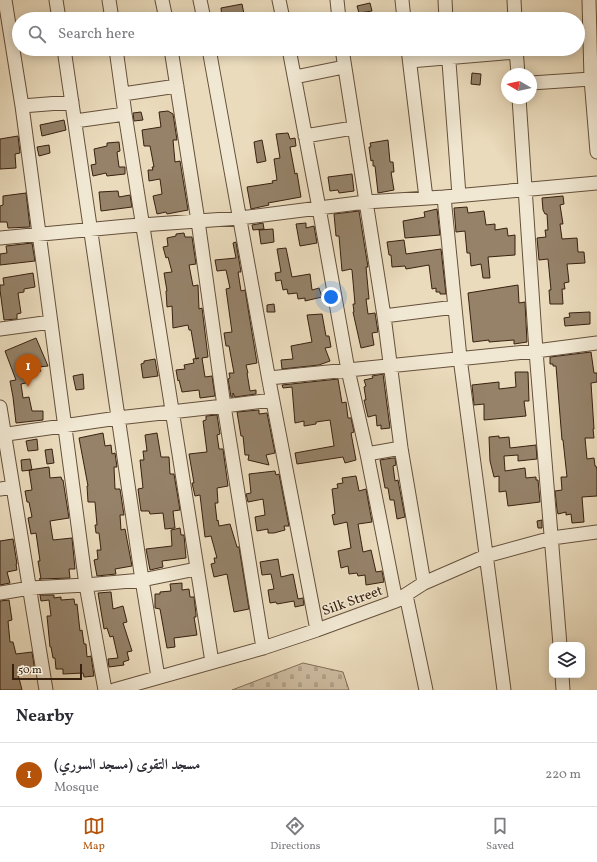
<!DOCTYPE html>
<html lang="en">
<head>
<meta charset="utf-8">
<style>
  body { margin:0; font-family:Vollkorn,Amiri,serif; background:#f2f2f3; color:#2b2b33 }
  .controls { position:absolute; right:12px; bottom:12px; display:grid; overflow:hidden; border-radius:8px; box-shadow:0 2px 10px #0003 }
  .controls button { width:36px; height:36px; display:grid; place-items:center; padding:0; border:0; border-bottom:1px solid #e1e1e2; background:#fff; color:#2b2b33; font:20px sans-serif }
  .compass { position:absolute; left:501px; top:68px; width:36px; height:36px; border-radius:50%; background:#fff; box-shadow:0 2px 10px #0003; rotate:279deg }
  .scale { position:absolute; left:12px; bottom:10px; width:70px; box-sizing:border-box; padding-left:4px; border:2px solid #392110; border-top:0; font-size:11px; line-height:14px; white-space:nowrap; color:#392110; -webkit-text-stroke:3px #f1e8d3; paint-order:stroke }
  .you { position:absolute; left:331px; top:297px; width:14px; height:14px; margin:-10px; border:3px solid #fff; border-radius:50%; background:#1a73e8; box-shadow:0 0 0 6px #1a73e833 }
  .badge { display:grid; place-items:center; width:26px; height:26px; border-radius:50%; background:#b45309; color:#fff; font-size:13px; font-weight:700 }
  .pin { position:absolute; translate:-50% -33px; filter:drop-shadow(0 1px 2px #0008) }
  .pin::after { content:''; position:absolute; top:21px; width:14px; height:12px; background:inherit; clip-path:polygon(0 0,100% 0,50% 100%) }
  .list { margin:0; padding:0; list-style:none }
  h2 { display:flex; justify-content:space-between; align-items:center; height:52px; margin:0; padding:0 16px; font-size:17px }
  h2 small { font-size:13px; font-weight:400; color:#7c7c81 }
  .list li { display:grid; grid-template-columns:26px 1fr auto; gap:12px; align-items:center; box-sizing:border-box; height:64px; padding:0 16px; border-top:1px solid #e1e1e2 }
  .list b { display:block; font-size:15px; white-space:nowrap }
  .list p { margin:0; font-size:13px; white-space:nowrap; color:#7c7c81 }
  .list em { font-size:13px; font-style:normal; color:#7c7c81 }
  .icon { flex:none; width:22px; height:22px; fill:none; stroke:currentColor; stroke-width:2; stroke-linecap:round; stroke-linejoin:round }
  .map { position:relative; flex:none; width:597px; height:690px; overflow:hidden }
  .search { position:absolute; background:#fff; box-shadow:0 2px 10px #0003; left:12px; right:12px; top:12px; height:44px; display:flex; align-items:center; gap:10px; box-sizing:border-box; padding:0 14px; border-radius:22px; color:#7c7c81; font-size:15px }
  .sheet { height:116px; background:#fff }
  nav { display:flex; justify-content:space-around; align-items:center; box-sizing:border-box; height:56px; border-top:1px solid #e1e1e2; background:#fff; font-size:11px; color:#7c7c81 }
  nav a { display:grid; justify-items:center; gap:2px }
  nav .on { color:#b45309 }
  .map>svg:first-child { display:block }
  .cemetery { fill:url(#cemetery-stones); stroke:#826e58 }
  .building { fill:#958269; stroke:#392110 }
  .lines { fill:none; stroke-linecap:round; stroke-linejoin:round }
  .minor-casing { stroke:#65503b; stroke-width:15 }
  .minor { stroke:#f1e8d3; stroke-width:13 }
  .labels { text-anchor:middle; stroke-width:3; stroke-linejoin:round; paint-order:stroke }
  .street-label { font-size:14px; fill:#392110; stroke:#f1e8d3 }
</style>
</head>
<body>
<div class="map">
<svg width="597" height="690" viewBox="0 0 597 690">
  <defs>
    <pattern id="cemetery-stones" width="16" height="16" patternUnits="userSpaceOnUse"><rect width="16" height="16" fill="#ccbb9f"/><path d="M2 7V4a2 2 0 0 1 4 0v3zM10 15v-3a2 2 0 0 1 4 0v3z" fill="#b0a088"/></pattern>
  </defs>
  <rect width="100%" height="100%" fill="#eadbbc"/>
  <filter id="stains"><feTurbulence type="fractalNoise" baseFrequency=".005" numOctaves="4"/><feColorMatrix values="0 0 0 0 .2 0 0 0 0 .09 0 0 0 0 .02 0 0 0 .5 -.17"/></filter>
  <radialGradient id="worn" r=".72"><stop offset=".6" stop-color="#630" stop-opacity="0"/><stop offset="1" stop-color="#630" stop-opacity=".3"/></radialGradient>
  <path class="cemetery" d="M 303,663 L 343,672 L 349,690 L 232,690 Z"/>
  <path class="building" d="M 370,3 L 372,11 L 359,13 L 357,6 Z
    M 242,4 L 245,19 L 222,19 L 221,8 Z
    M 472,73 L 481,74 L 480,85 L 471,84 Z
    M 168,111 L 173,114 L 177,140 L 173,140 L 175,162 L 180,161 L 188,210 L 167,214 L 166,212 L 157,214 L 153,196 L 162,194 L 160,179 L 149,181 L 148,170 L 153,170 L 152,167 L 154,167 L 150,146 L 144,146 L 142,130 L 161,127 L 159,112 Z
    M 141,112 L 143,120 L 134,121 L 133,113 Z
    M 64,120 L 66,130 L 42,136 L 40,125 Z
    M 288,133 L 290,139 L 295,138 L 296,146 L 290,147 L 295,174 L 297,173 L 301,197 L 268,203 L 269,205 L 251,209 L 247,187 L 273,183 L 272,181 L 277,180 L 274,159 L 280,158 L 276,134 Z
    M 18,136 L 20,153 L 15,154 L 16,168 L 0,169 L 0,139 Z
    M 262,140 L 266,161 L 257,163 L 254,142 Z
    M 388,140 L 390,162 L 393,162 L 394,172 L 391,172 L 394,190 L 378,193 L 375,166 L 373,166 L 373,160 L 371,161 L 369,147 L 371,147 L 370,143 Z
    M 119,142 L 120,151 L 117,152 L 119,167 L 125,167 L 125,174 L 107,176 L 106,173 L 93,176 L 91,165 L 96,164 L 94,149 L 107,146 L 107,143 Z
    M 49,145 L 50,153 L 39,156 L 37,147 Z
    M 352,174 L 354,191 L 339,193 L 338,190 L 330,191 L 328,177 Z
    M 118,191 L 119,197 L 130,195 L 132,207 L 101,211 L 99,192 Z
    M 26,193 L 30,227 L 8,228 L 7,222 L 0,222 L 0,206 L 3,205 L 3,196 Z
    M 563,196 L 564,204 L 560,205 L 563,224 L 560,224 L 562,239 L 577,238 L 578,252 L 584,252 L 585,263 L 567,264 L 569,282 L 564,283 L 565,289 L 562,289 L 563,304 L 550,304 L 549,290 L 551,290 L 548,259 L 539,260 L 537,238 L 546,237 L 545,230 L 548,230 L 547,214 L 545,214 L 543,210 L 542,198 Z
    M 467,207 L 468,213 L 484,211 L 486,225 L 495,224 L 495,230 L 507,228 L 508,236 L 515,235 L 515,255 L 488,257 L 490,278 L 483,278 L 481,264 L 471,266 L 470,253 L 467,253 L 465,231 L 456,232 L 454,208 Z
    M 437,209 L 440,235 L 405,238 L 403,221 L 425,217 L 424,212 Z
    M 359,211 L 368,267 L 366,267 L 369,299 L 366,299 L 368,314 L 375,313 L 378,332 L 372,333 L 374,345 L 361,348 L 353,312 L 354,312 L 353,304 L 355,304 L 352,270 L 351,269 L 342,271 L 339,236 L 336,236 L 334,214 Z
    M 263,223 L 264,229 L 253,230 L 252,225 Z
    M 306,223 L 306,228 L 314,226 L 317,243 L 300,246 L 296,224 Z
    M 273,229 L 274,242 L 261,244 L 259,230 Z
    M 184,233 L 185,237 L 192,237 L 196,264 L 189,265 L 193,286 L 198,285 L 199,309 L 202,308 L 208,357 L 202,358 L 205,377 L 212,376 L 215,396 L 200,398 L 199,390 L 182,392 L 179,380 L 178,381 L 176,370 L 185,369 L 184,365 L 194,363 L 193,359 L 199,358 L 196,359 L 191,330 L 189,330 L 188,325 L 173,328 L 172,306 L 167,307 L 166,291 L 167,291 L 164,273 L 172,272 L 168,257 L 166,258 L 163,247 L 168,246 L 167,238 L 176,236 L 176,234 Z
    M 404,240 L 406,254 L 441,249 L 446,294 L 440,294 L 440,292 L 436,292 L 436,288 L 432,289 L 429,265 L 406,269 L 405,266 L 392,267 L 391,255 L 389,255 L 387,242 Z
    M 236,242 L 241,272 L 238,272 L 241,291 L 245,290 L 257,363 L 246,365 L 248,373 L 247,373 L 250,391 L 256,390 L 256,394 L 235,397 L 233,393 L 233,397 L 231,397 L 228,379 L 230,378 L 229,373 L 234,373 L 229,346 L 226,346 L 224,333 L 232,332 L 226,289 L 230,288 L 226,270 L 217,271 L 215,260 L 236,258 L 233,243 Z
    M 32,243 L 35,261 L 0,265 L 0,254 L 7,253 L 6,246 Z
    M 286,248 L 292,277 L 310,274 L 312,290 L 319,288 L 322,297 L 305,301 L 305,298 L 298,299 L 297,293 L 288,294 L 287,289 L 283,290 L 281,280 L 276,281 L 275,273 L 281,272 L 277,249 Z
    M 33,273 L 35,287 L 24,289 L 24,292 L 18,293 L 21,313 L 17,314 L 17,319 L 4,320 L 0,290 L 0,285 L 4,285 L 3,278 Z
    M 518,285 L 519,303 L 525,302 L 527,342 L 514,344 L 514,340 L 489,342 L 489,340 L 473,342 L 468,293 Z
    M 274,304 L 275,312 L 267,312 L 267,305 Z
    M 590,312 L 590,324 L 565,326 L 564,318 L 570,317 L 569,313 Z
    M 322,314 L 326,336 L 329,336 L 331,347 L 325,348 L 330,361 L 319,365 L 282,369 L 281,360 L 293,359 L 291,346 L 312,342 L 307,315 Z
    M 36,338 L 48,366 L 39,367 L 41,371 L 25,377 L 26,383 L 21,384 L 23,398 L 29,397 L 32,411 L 43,411 L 43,420 L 16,423 L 13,397 L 10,381 L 16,380 L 5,351 Z
    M 591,352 L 594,373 L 597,373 L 597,382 L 591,383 L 594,429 L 593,429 L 594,438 L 585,438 L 587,459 L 594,458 L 595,466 L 596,466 L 597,470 L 597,496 L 582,497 L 584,522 L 572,523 L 571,514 L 566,515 L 566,512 L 558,514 L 557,510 L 555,491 L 562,490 L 561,477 L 567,477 L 563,440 L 562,440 L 556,366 L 553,366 L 553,364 L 550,364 L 550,357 Z
    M 155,359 L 158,376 L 143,378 L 141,364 L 144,363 L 144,361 Z
    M 515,372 L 528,372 L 529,401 L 524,401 L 526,416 L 484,420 L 484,404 L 474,405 L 472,385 L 499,382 L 499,389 L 516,387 Z
    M 83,374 L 84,389 L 76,390 L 73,376 Z
    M 383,374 L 390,428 L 381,429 L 381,425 L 377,426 L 376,415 L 368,417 L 364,400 L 366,400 L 364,387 L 366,386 L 364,380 L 373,378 L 372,376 Z
    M 338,379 L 342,403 L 346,402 L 348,418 L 351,418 L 354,432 L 351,433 L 356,460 L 345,463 L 343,457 L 297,464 L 295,453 L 334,446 L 330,420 L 316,422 L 316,424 L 304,426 L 304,421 L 295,423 L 292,387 L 283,388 L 282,385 Z
    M 259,410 L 259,414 L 267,413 L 275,453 L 266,455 L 269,465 L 248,460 L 249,455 L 245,455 L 243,436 L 241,436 L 237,412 Z
    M 217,415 L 220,434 L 217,435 L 219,449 L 223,449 L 228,486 L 217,488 L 218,503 L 215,503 L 217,521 L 218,520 L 219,526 L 230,524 L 237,547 L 239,547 L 249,609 L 234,612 L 227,574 L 214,577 L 211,564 L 215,563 L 214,558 L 217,558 L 211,536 L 205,537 L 200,495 L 195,496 L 192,483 L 194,483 L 189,454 L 207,452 L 203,421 L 206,420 L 206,416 Z
    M 103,433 L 105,446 L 111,445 L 112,454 L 115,453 L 117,467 L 114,467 L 115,489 L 120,489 L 124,515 L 120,515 L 121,530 L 125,529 L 132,566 L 115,569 L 116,574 L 97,576 L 94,560 L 98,559 L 97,550 L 101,550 L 99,533 L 96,533 L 95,525 L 97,525 L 95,502 L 88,502 L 87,486 L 88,486 L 79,438 Z
    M 157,433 L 161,457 L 169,457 L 170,474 L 174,474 L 180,510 L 173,511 L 175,528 L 165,529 L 163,513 L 150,514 L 149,511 L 141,511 L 138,489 L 143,488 L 140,460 L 144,460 L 143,451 L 147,451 L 145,435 Z
    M 499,436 L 499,438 L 509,437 L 510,448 L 536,445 L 537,459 L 518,461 L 518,455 L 504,456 L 505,471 L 525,468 L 526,478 L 536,477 L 536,480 L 538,480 L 540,502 L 508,506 L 506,491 L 499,492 L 499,476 L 494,477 L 490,461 L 489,437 Z
    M 37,439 L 38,450 L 28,451 L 26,441 Z
    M 52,449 L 54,463 L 47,464 L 45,450 Z
    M 393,458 L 395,458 L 396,465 L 393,466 L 395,481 L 398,480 L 405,517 L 397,519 L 394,500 L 390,500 L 388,488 L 385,488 L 380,460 Z
    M 30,459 L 32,470 L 22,471 L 21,460 Z
    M 49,467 L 50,478 L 61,477 L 62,480 L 63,480 L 69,518 L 50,521 L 53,540 L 72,538 L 75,569 L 69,569 L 70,578 L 39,579 L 41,579 L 38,561 L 40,561 L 36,533 L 31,534 L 28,518 L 32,517 L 29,502 L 27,502 L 25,491 L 32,490 L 29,470 Z
    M 275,471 L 276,475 L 279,474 L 289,526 L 284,526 L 285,530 L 274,533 L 268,533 L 268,529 L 257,531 L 255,517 L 265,515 L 263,499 L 248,502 L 246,494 L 251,493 L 249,474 Z
    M 356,476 L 359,491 L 366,489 L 372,522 L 358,524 L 363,552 L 371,550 L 376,572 L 382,571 L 384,582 L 366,585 L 365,575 L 358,576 L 357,573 L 349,574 L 348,566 L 341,568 L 338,551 L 351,548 L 347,522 L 334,525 L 332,515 L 335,514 L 332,489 L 338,488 L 337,484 L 343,483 L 342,478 Z
    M 542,520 L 542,528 L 538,528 L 537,521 Z
    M 180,528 L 181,535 L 184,535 L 186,558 L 162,561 L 163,567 L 150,570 L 146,549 L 172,546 L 171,530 Z
    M 13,539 L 17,564 L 16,564 L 17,570 L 7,572 L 10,583 L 0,585 L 0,541 Z
    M 278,559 L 281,577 L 293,574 L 298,599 L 303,598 L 304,605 L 295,607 L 294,601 L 277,604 L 276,602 L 270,603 L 268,590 L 274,589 L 271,574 L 262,575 L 260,562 Z
    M 182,583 L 182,590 L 189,589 L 190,597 L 194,597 L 196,614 L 196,617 L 194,617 L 197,635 L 174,638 L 175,647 L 167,648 L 160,609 L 155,608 L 155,594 L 160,594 L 160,592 L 171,591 L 170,584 Z
    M 111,592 L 113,609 L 123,606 L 127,622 L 123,623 L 132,651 L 127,652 L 129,660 L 123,662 L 124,665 L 109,667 L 108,659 L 118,658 L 113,636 L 110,637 L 107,628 L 104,629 L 98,593 Z
    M 40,595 L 54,595 L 54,598 L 61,597 L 61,600 L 74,599 L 75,605 L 77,604 L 80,631 L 82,630 L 84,644 L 86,644 L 87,657 L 91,656 L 94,676 L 84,677 L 83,673 L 63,674 L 63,669 L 56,669 L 55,658 L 53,658 L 51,647 L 50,647 L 47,616 L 51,616 L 49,600 L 41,601 Z
    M 9,600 L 12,620 L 8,621 L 10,642 L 13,642 L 16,654 L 32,652 L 34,665 L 35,672 L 18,674 L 22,690 L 0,690 L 0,601 Z"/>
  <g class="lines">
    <g class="minor-casing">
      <path id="minor" d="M 5,0 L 22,106 L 86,585 L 105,690
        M 56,0 L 59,19
        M 109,0 L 112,19
        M 162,0 L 166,19
        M 200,0 L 204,19
        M 279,0 L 283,19
        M 337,0 L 339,19
        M 402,0 L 404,19
        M 445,0 L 446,19
        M 514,0 L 515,19
        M 589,0 L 591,79 L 597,152
        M 64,49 L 142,580 L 158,677
        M 116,49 L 125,114 L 212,662
        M 171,49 L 198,221 L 224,406 L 263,648
        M 209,49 L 270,386 L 317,630
        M 289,49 L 319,208 L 348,370 L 367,454 L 396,601
        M 342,49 L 384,316 L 401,448 L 424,583
        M 408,49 L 426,198
        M 448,49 L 459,195
        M 516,49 L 518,74
        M 410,61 L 516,52
        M 295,77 L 344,67
        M 531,83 L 591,79
        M 123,94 L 177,86
        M 519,98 L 536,351 L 560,645
        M 22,106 L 72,102
        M 75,121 L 125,114
        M 305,136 L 353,128
        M 444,197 L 460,358 L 504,690
        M 0,238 L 127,226 L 240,218 L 366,202 L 444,197 L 597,183
        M 384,316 L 455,307
        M 0,329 L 51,322
        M 269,378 L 536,351 L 597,343
        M 0,407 L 46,690
        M 0,435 L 118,418 L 224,406 L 272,400
        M 367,454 L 401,448
        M 0,489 L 13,487
        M 0,593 L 30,588 L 86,585 L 142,580 L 196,569
        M 406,595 L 426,690
        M 562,675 L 563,690
        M 114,690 L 263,648 L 317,630 L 396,601 L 424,583 L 486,556 L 552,538 L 597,532"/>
    </g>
    <use href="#minor" class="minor"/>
  </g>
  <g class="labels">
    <g class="street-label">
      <text transform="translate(352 600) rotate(-20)" y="5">Silk Street</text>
    </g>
  </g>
  <rect width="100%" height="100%" filter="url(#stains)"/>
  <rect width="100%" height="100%" fill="url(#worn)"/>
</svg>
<div class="controls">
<button><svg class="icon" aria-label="layers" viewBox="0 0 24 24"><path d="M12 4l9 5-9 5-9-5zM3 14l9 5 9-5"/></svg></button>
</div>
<svg class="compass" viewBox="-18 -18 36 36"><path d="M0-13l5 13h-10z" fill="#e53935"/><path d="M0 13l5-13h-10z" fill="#7c7c81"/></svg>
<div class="scale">50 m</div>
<div class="you"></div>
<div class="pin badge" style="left:28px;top:387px">1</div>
<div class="search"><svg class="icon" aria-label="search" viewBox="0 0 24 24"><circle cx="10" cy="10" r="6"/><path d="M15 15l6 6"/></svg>Search here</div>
</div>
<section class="sheet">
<h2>Nearby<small></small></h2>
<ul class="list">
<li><span class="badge">1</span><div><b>مسجد التقوى (مسجد السوري)</b><p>Mosque</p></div><em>220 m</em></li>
</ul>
</section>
<nav>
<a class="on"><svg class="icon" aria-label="map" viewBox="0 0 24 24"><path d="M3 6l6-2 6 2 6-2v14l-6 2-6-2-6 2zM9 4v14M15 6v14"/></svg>Map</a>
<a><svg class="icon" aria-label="directions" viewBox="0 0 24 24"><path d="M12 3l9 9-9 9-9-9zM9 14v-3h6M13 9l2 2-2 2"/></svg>Directions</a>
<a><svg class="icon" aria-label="saved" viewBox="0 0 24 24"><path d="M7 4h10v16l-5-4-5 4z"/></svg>Saved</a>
</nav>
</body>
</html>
